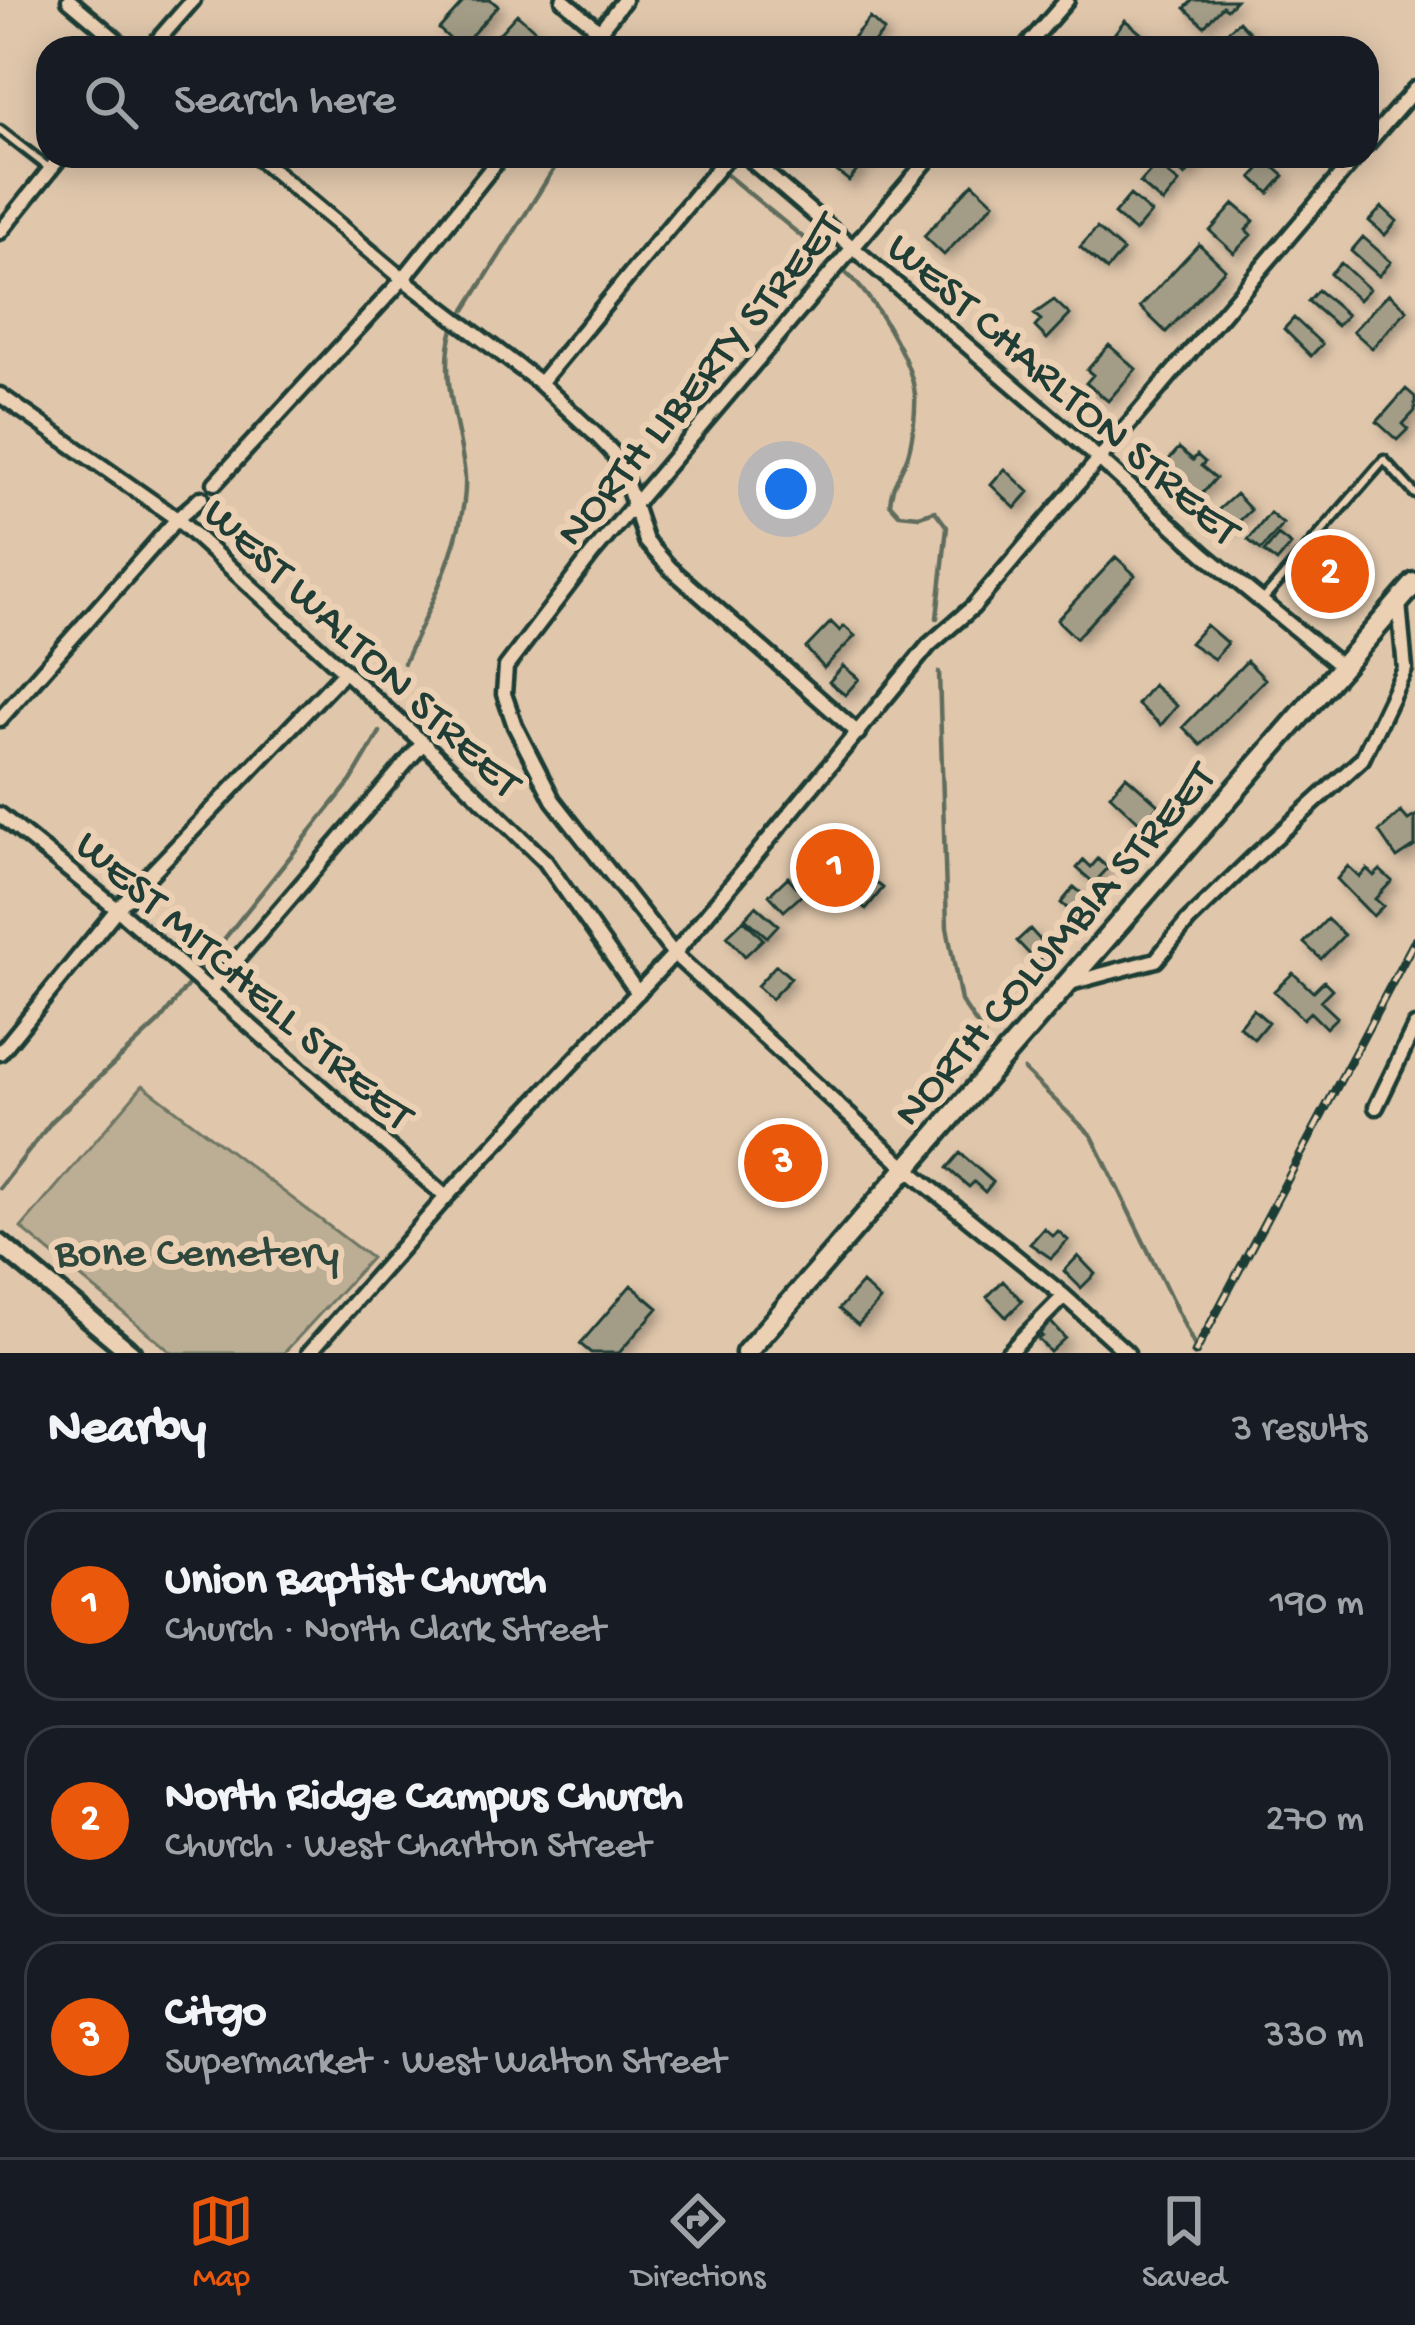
<!DOCTYPE html>
<html lang="en">
<head>
<meta charset="utf-8">
<style>
  body { margin:0; font-family:"Gochi Hand",sans-serif; background:#242831; color:#f1f3f6 }
  .you { position:absolute; left:786px; top:489px; width:42px; height:42px; margin:-30px; border:9px solid #fff; border-radius:50%; background:#1a73e8; box-shadow:0 0 0 18px #1a73e833 }
  .badge { display:grid; place-items:center; width:78px; height:78px; border-radius:50%; background:#ea580c; color:#fff; font-size:39px; font-weight:700 }
  .pin { position:absolute; translate:-50% -50%; border:6px solid #fff; box-shadow:0 3px 12px #0006 }
  .list { margin:0; padding:0; list-style:none }
  h2 { display:flex; justify-content:space-between; align-items:center; height:156px; margin:0; padding:0 48px; font-size:51px }
  h2 small { font-size:39px; font-weight:400; color:#9ea1a6 }
  .list li { display:grid; grid-template-columns:78px 1fr auto; gap:36px; align-items:center; box-sizing:border-box; height:192px; margin:0 24px 24px; padding:0 24px; border:3px solid #363941; border-radius:36px }
  .list b { display:block; font-size:45px; white-space:nowrap }
  .list p { margin:0; font-size:39px; white-space:nowrap; color:#9ea1a6 }
  .list em { font-size:39px; font-style:normal; color:#9ea1a6 }
  .icon { flex:none; width:66px; height:66px; fill:none; stroke:currentColor; stroke-width:2; stroke-linecap:round; stroke-linejoin:round }
  .map { position:relative; flex:none; width:1415px; height:1353px; overflow:hidden }
  .search { position:absolute; background:#171b24; box-shadow:0 6px 30px #0003; left:36px; right:36px; top:36px; height:132px; display:flex; align-items:center; gap:30px; box-sizing:border-box; padding:0 42px; border-radius:36px; color:#9ea1a6; font-size:45px }
  .sheet { height:804px; background:#171b24 }
  nav { display:flex; justify-content:space-around; align-items:center; box-sizing:border-box; height:168px; border-top:3px solid #363941; background:#171b24; font-size:33px; color:#9ea1a6 }
  nav a { display:grid; justify-items:center; gap:6px }
  nav .on { color:#ea580c }
  .map>svg:first-child { display:block }
  .green { fill:#bcae95; stroke:#6e7664; stroke-width:3 }
  .lines { fill:none; stroke-linecap:round; stroke-linejoin:round }
  .stream { stroke:#616d5d; stroke-width:4.5 }
  .building { fill:#a39d87; stroke:#1f3d34; stroke-width:3; filter:url(#shadow) }
  .lane-casing { stroke:#1f3d34; stroke-width:15 }
  .street-casing { stroke:#1f3d34; stroke-width:21 }
  .secondary-casing { stroke:#1f3d34; stroke-width:26 }
  .primary-casing { stroke:#1f3d34; stroke-width:27 }
  .lane { stroke:#ecd0b3; stroke-width:6 }
  .street { stroke:#ecd0b3; stroke-width:12 }
  .secondary { stroke:#ecd0b3; stroke-width:16 }
  .primary { stroke:#ecd0b3; stroke-width:18 }
  .rail-casing { stroke:#1f3d34; stroke-width:9 }
  .rail { stroke:#ecd0b3; stroke-width:4.5; stroke-dasharray:14; stroke-linecap:butt }
  .labels { text-anchor:middle; stroke-width:12; stroke-linejoin:round; paint-order:stroke }
  .street-label { font-size:45px; fill:#1f3d34; stroke:#ecd0b3 }
  .park-label { font-size:45px; fill:#2f483e; stroke:#ecd0b3 }
</style>
</head>
<body>
<div class="map">
<svg width="1415" height="1353" viewBox="0 0 1415 1353">
  <defs>
    <filter id="shadow"><feDropShadow dx="5.5" dy="5.5" stdDeviation="6" flood-color="#0004"/></filter>
  </defs>
  <rect width="100%" height="100%" fill="#e0c7ac"/>
  <filter id="ink" filterUnits="userSpaceOnUse"><feTurbulence type="fractalNoise" baseFrequency=".00833" numOctaves="2"/><feDisplacementMap in="SourceGraphic" scale="24" xChannelSelector="R" yChannelSelector="G"/><feConvolveMatrix kernelMatrix="1 2 1 2 8 2 1 2 1" color-interpolation-filters="sRGB"/></filter>
  <g filter="url(#ink)">
    <path class="green" d="M 143,1085 L 371,1258 L 284,1353 L 172,1353 L 21,1228 Z"/>
    <g class="lines">
      <path class="stream" d="M 704,156 L 710,160
        M 727,175 L 828,258
        M 846,273 C 872,295 912,360 915,395 C 916,410 913,436 909,451 C 904,470 891,483 890,504 L 899,514 L 919,516 L 935,511 L 947,527 L 937,618
        M 465,310 L 562,156
        M 404,663 C 427,612 468,534 465,477 C 461,428 438,377 453,329
        M 939,672 L 947,927 L 961,1001 L 984,1035
        M 201,968 L 351,781 L 380,732
        M 1024,1070 L 1092,1136 L 1198,1353
        M 0,1188 L 52,1121 L 160,1021 L 187,986"/>
    </g>
    <path class="building" d="M 465,0 L 491,0 L 498,6 L 460,48 L 439,29 Z
      M 1193,0 L 1236,0 L 1227,9 L 1223,6 L 1204,26 L 1185,8 Z
      M 517,14 L 544,38 L 535,48 L 486,48 Z
      M 870,18 L 884,31 L 869,48 L 844,48 Z
      M 1125,20 L 1150,41 L 1145,48 L 1123,48 L 1111,38 Z
      M 1239,21 L 1249,32 L 1236,48 L 1222,48 L 1216,42 Z
      M 845,156 L 867,158 L 849,181 L 834,169 Z
      M 1201,156 L 1185,176 L 1165,157 L 1166,156 Z
      M 1267,161 L 1284,176 L 1269,193 L 1252,177 Z
      M 1157,164 L 1179,183 L 1163,203 L 1140,183 Z
      M 973,183 L 994,203 L 944,255 L 924,236 Z
      M 1130,195 L 1151,213 L 1135,232 L 1114,214 Z
      M 1234,204 L 1254,221 L 1246,230 L 1251,235 L 1234,253 L 1210,231 Z
      M 1382,207 L 1397,221 L 1385,235 L 1369,221 Z
      M 1097,228 L 1123,251 L 1107,270 L 1080,247 Z
      M 1363,237 L 1391,262 L 1379,276 L 1351,251 Z
      M 1199,244 L 1225,269 L 1166,332 L 1140,307 Z
      M 1341,263 L 1369,289 L 1359,300 L 1330,274 Z
      M 1318,290 L 1347,315 L 1337,326 L 1308,301 Z
      M 1389,293 L 1407,310 L 1372,348 L 1353,331 Z
      M 1054,300 L 1070,315 L 1047,339 L 1035,327 L 1041,320 L 1034,314 Z
      M 1294,318 L 1322,344 L 1311,356 L 1284,329 Z
      M 1109,345 L 1136,369 L 1108,401 L 1086,383 L 1093,375 L 1087,370 Z
      M 1406,389 L 1415,397 L 1415,411 L 1403,424 L 1408,429 L 1397,440 L 1377,422 Z
      M 1179,448 L 1193,460 L 1197,455 L 1205,462 L 1201,466 L 1216,478 L 1200,496 L 1164,465 Z
      M 1005,469 L 1029,492 L 1015,508 L 991,485 Z
      M 1236,494 L 1251,510 L 1232,528 L 1216,512 Z
      M 1270,513 L 1283,524 L 1261,550 L 1248,540 Z
      M 1278,535 L 1291,545 L 1277,562 L 1264,552 Z
      M 1337,542 L 1346,551 L 1334,564 L 1361,589 L 1342,609 L 1306,575 Z
      M 1116,557 L 1135,575 L 1076,638 L 1057,620 Z
      M 831,622 L 840,631 L 844,626 L 855,636 L 824,668 L 806,648 Z
      M 1206,625 L 1227,643 L 1214,659 L 1190,643 Z
      M 1247,661 L 1265,679 L 1201,745 L 1183,727 Z
      M 843,666 L 859,679 L 845,695 L 829,682 Z
      M 1153,685 L 1177,706 L 1161,725 L 1137,704 Z
      M 1126,776 L 1159,805 L 1141,824 L 1110,795 Z
      M 1401,812 L 1408,820 L 1415,816 L 1415,846 L 1397,858 L 1379,832 Z
      M 813,834 L 883,888 L 866,909 L 842,891 L 840,894 L 797,855 Z
      M 1098,859 L 1108,868 L 1094,883 L 1077,868 L 1084,860 L 1091,867 Z
      M 1348,866 L 1360,877 L 1367,869 L 1374,876 L 1380,870 L 1392,881 L 1375,899 L 1383,906 L 1373,916 L 1337,879 Z
      M 788,877 L 803,894 L 784,911 L 769,895 Z
      M 1074,887 L 1087,898 L 1074,914 L 1061,903 Z
      M 756,906 L 778,925 L 767,937 L 745,918 Z
      M 1327,919 L 1344,935 L 1321,959 L 1304,943 Z
      M 744,920 L 763,939 L 745,956 L 727,936 Z
      M 1030,929 L 1049,950 L 1037,962 L 1017,941 Z
      M 776,965 L 791,978 L 771,999 L 757,986 Z
      M 1293,973 L 1313,992 L 1324,981 L 1332,989 L 1320,1001 L 1337,1017 L 1326,1028 L 1310,1012 L 1303,1019 L 1274,991 Z
      M 1253,1009 L 1268,1022 L 1254,1039 L 1239,1026 Z
      M 788,1139 L 806,1156 L 778,1187 L 760,1170 Z
      M 960,1153 L 993,1182 L 985,1192 L 974,1182 L 969,1187 L 947,1168 Z
      M 1044,1228 L 1053,1236 L 1058,1231 L 1068,1240 L 1051,1258 L 1030,1244 Z
      M 1078,1256 L 1095,1274 L 1081,1288 L 1064,1271 Z
      M 1003,1281 L 1022,1301 L 1006,1317 L 987,1297 Z
      M 862,1283 L 880,1300 L 858,1325 L 839,1309 Z
      M 631,1285 L 658,1308 L 619,1353 L 591,1353 L 580,1344 Z
      M 1049,1320 L 1065,1338 L 1050,1352 L 1038,1339 L 1042,1336 L 1037,1330 Z"/>
    <g class="lines">
      <g class="lane-casing">
        <path id="lane" d="M 0,130 L 49,168
          M 1262,601 L 1384,460 L 1415,494"/>
      </g>
      <g class="street-casing">
        <path id="street" d="M 69,0 L 126,48
          M 563,0 L 620,48
          M 151,48 L 193,0
          M 586,48 L 624,0
          M 1025,48 L 1067,0
          M 1367,144 L 1415,89
          M 256,156 L 403,279 L 540,383 L 597,436 L 614,454 L 624,475 L 646,541 L 670,568 L 858,733
          M 746,156 L 1097,457 L 1204,554 L 1342,667
          M 931,156 L 592,554 L 506,667 L 504,694 L 515,726 L 553,800 L 674,954 L 906,1168 L 1064,1296 L 1127,1353
          M 0,232 L 61,156
          M 540,383 L 728,156
          M 0,395 L 177,519 L 423,743 L 545,861 L 638,993
          M 215,483 L 403,279 L 501,156
          M 0,719 L 177,519 L 201,498
          M 0,815 L 117,909 L 446,1197
          M 1070,983 L 1156,960 L 1188,921 L 1253,858 L 1362,759 L 1405,669 L 1399,603
          M 210,991 L 423,743
          M 0,1053 L 117,909 L 343,673
          M 1376,1107 L 1415,1026
          M 309,1353 L 446,1197 L 674,954 L 929,645 L 973,607 L 1357,156
          M 1008,1353 L 1064,1296"/>
      </g>
      <g class="secondary-casing">
        <path id="secondary" d="M 0,1244 L 131,1353"/>
      </g>
      <g class="primary-casing">
        <path id="primary" d="M 746,1353 L 1415,583"/>
      </g>
      <use href="#lane" class="lane"/>
      <use href="#street" class="street"/>
      <use href="#secondary" class="secondary"/>
      <use href="#primary" class="primary"/>
      <g class="rail-casing">
        <path id="rail" d="M 1195,1353 L 1415,940"/>
      </g>
      <use href="#rail" class="rail"/>
    </g>
  </g>
  <g class="labels">
    <g class="street-label">
      <text transform="translate(696 377) rotate(-50)" y="16">NORTH LIBERTY STREET</text>
      <text transform="translate(1066 386) rotate(41)" y="16">WEST CHARLTON STREET</text>
      <text transform="translate(365 645) rotate(43)" y="16">WEST WALTON STREET</text>
      <text transform="translate(1051 942) rotate(-49)" y="16">NORTH COLUMBIA STREET</text>
      <text transform="translate(247 977) rotate(41)" y="16">WEST MITCHELL STREET</text>
    </g>
    <g class="park-label">
      <text x="197" y="1264">Bone Cemetery</text>
    </g>
  </g>
</svg>
<div class="you"></div>
<div class="pin badge" style="left:835px;top:868px">1</div>
<div class="pin badge" style="left:1330px;top:574px">2</div>
<div class="pin badge" style="left:783px;top:1163px">3</div>
<div class="search"><svg class="icon" aria-label="search" viewBox="0 0 24 24"><circle cx="10" cy="10" r="6"/><path d="M15 15l6 6"/></svg>Search here</div>
</div>
<section class="sheet">
<h2>Nearby<small>3 results</small></h2>
<ul class="list">
<li><span class="badge">1</span><div><b>Union Baptist Church</b><p>Church · North Clark Street</p></div><em>190 m</em></li>
<li><span class="badge">2</span><div><b>North Ridge Campus Church</b><p>Church · West Charlton Street</p></div><em>270 m</em></li>
<li><span class="badge">3</span><div><b>Citgo</b><p>Supermarket · West Walton Street</p></div><em>330 m</em></li>
</ul>
</section>
<nav>
<a class="on"><svg class="icon" aria-label="map" viewBox="0 0 24 24"><path d="M3 6l6-2 6 2 6-2v14l-6 2-6-2-6 2zM9 4v14M15 6v14"/></svg>Map</a>
<a><svg class="icon" aria-label="directions" viewBox="0 0 24 24"><path d="M12 3l9 9-9 9-9-9zM9 14v-3h6M13 9l2 2-2 2"/></svg>Directions</a>
<a><svg class="icon" aria-label="saved" viewBox="0 0 24 24"><path d="M7 4h10v16l-5-4-5 4z"/></svg>Saved</a>
</nav>
</body>
</html>
